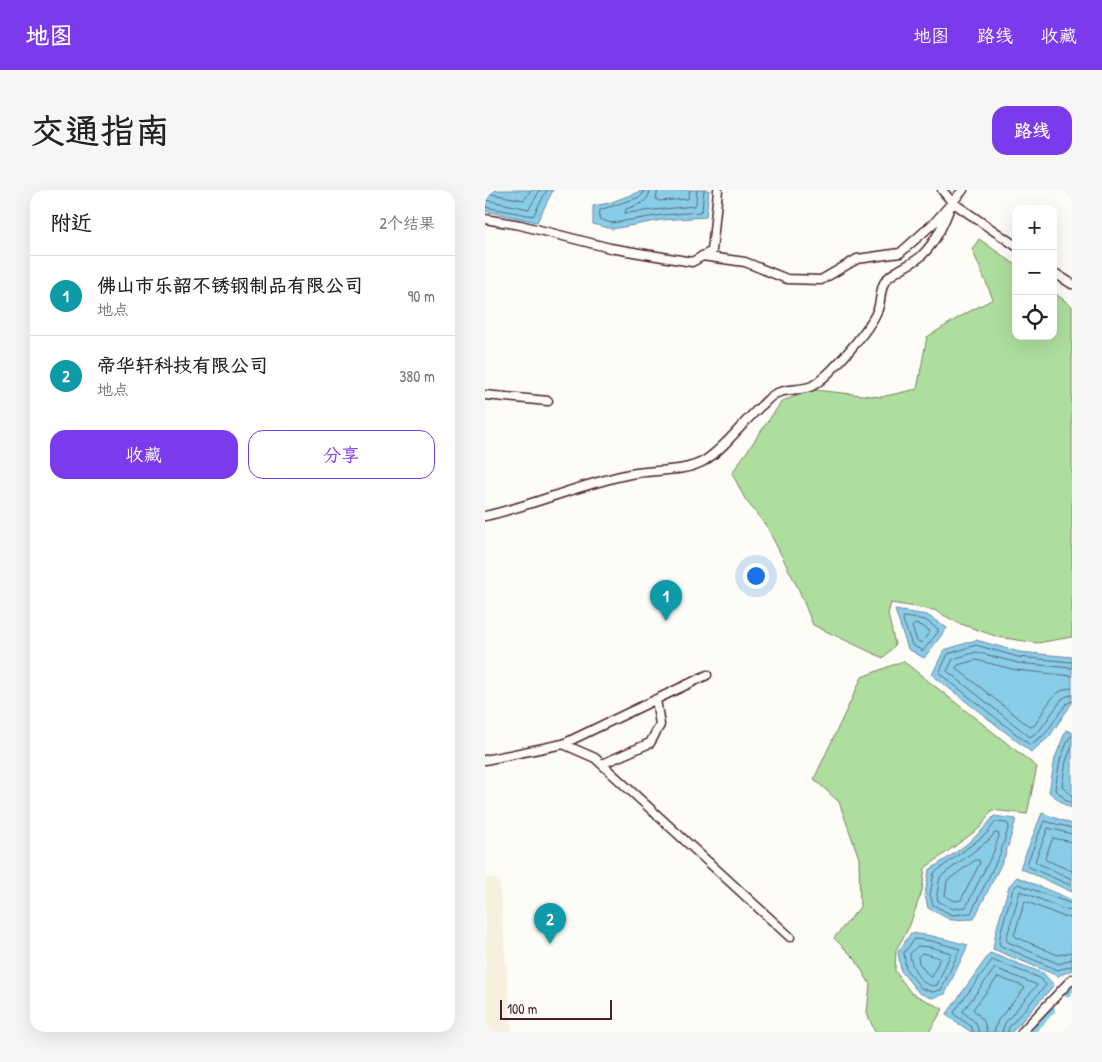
<!DOCTYPE html>
<html lang="zh">
<head>
<meta charset="utf-8">
<style>
  body { margin:0; font-family:"Patrick Hand","LXGW WenKai TC",sans-serif; background:#f6f6f6; color:#222 }
  .controls { position:absolute; right:15px; top:15px; display:grid; overflow:hidden; border-radius:10px; box-shadow:0 5px 20px #0002 }
  .controls button { width:45px; height:45px; display:grid; place-items:center; padding:0; border:0; border-bottom:1px solid #e0e0e0; background:#fff; color:#222; font:25px sans-serif }
  .scale { position:absolute; left:15px; bottom:12px; width:112px; box-sizing:border-box; padding-left:5px; border:2px solid #4a1f2b; border-top:0; font-size:14px; line-height:18px; white-space:nowrap; color:#4a1f2b; -webkit-text-stroke:4px #fdfcf7; paint-order:stroke }
  .you { position:absolute; left:270px; top:385px; width:18px; height:18px; margin:-12px; border:4px solid #fff; border-radius:50%; background:#1a73e8; box-shadow:0 0 0 8px #1a73e833 }
  .badge { display:grid; place-items:center; width:32px; height:32px; border-radius:50%; background:#7c3aed; color:#fff; font-size:16px; font-weight:700 }
  .pin { position:absolute; translate:-50% -41px; filter:drop-shadow(0 1px 2px #0008) }
  .pin::after { content:''; position:absolute; top:26px; width:18px; height:15px; background:inherit; clip-path:polygon(0 0,100% 0,50% 100%) }
  .list { margin:0; padding:0; list-style:none }
  h2 { display:flex; justify-content:space-between; align-items:center; height:65px; margin:0; padding:0 20px; font-size:21px }
  h2 small { font-size:16px; font-weight:400; color:#767676 }
  .list li { display:grid; grid-template-columns:32px 1fr auto; gap:15px; align-items:center; box-sizing:border-box; height:80px; padding:0 20px; border-top:1px solid #e0e0e0 }
  .list b { display:block; font-size:19px; white-space:nowrap }
  .list p { margin:0; font-size:16px; white-space:nowrap; color:#767676 }
  .list em { font-size:16px; font-style:normal; color:#767676 }
  .actions { display:flex; gap:10px; padding:15px 20px }
  .actions a { flex:1; padding:11px 0; border:1px solid #7c3aed; border-radius:15px; text-align:center; font-size:18px; color:#7c3aed }
  .actions .main { background:#7c3aed; color:#fff }
  .icon { flex:none; width:28px; height:28px; fill:none; stroke:currentColor; stroke-width:2; stroke-linecap:round; stroke-linejoin:round }
  .map { position:relative; flex:none; width:587px; height:842px; overflow:hidden; border-radius:15px }
  header { display:flex; align-items:center; gap:30px; box-sizing:border-box; height:70px; padding:0 25px; background:#7c3aed; color:#fff }
  header strong { font-size:24px }
  nav { display:flex; gap:28px; margin-inline-start:auto; font-size:18px }
  .intro { display:flex; align-items:center; justify-content:space-between; box-sizing:border-box; height:120px; padding:0 30px }
  h1 { margin:0; font-size:35px }
  .button { padding:12px 22px; border-radius:15px; background:#7c3aed; color:#fff; font-size:18px; font-weight:700 }
  main { display:flex; gap:30px; padding:0 30px }
  aside { flex:1; background:#fff; border-radius:15px; box-shadow:0 5px 20px #0002 }
  .map>svg:first-child { display:block }
  .built { fill:#f8f0de }
  .green { fill:#adde9e; stroke:#7c7e64 }
  .water { fill:#87cde8; stroke:#6f879c }
  .lines { fill:none; stroke-linecap:round; stroke-linejoin:round }
  .shore { stroke:#626577; stroke-width:1 }
  .canal { stroke:#87cde8; stroke-width:8 }
  .minor-casing { stroke:#4a1f2b; stroke-width:11 }
  .minor { stroke:#fdfcf7; stroke-width:8 }
</style>
</head>
<body>
<header>
<strong>地图</strong>
<nav><a>地图</a><a>路线</a><a>收藏</a></nav>
</header>
<div class="intro"><h1>交通指南</h1><a class="button">路线</a></div>
<main>
<aside>
<h2>附近<small>2个结果</small></h2>
<ul class="list">
<li><span class="badge" style="background:#0f9aa8">1</span><div><b>佛山市乐韶不锈钢制品有限公司</b><p>地点</p></div><em>90 m</em></li>
<li><span class="badge" style="background:#0f9aa8">2</span><div><b>帝华轩科技有限公司</b><p>地点</p></div><em>380 m</em></li>
</ul>
<div class="actions"><a class="main">收藏</a><a>分享</a></div>
</aside>
<div class="map">
<svg width="587" height="842" viewBox="0 0 587 842">
  <rect width="100%" height="100%" fill="#fdfcf7"/>
  <filter id="ink" filterUnits="userSpaceOnUse"><feTurbulence type="fractalNoise" baseFrequency=".02" numOctaves="2"/><feDisplacementMap in="SourceGraphic" scale="10" xChannelSelector="R" yChannelSelector="G"/><feConvolveMatrix kernelMatrix="1 2 1 2 8 2 1 2 1" color-interpolation-filters="sRGB"/></filter>
  <g filter="url(#ink)">
    <path class="built" d="M 0,687 L 14,690 L 27,842 L 0,842 Z"/>
    <path class="green" d="M 494,49 L 531,75 L 531,146 L 568,146 L 568,102 L 587,116 L 587,447 L 552,453 L 513,447 L 473,433 L 449,420 L 406,413 L 403,424 L 410,455 L 398,468 L 328,435 L 314,400 L 282,337 L 260,309 L 247,283 L 297,211 L 329,200 L 396,207 L 432,199 L 442,147 L 478,125 L 508,109 L 487,59 Z
      M 418,471 L 552,577 L 542,624 L 507,620 L 496,637 L 440,678 L 437,701 L 433,712 L 424,737 L 411,760 L 410,781 L 426,803 L 458,819 L 444,842 L 390,842 L 382,823 L 385,794 L 370,769 L 349,748 L 375,717 L 374,668 L 354,612 L 329,589 L 377,487 Z"/>
    <path class="water" d="M 0,0 L 68,0 L 52,32 L 0,21 Z
      M 159,0 L 224,0 L 221,27 L 177,30 L 127,39 L 108,34 L 108,16 L 124,13 Z
      M 410,420 L 442,425 L 462,438 L 439,468 L 423,459 Z
      M 491,450 L 534,462 L 587,467 L 587,513 L 564,547 L 546,562 L 447,485 L 459,460 Z
      M 581,540 L 587,542 L 587,618 L 580,615 L 564,602 L 570,568 Z
      M 557,623 L 587,634 L 587,702 L 535,678 Z
      M 509,626 L 531,629 L 520,666 L 489,729 L 466,730 L 443,718 L 440,705 L 444,680 C 468,665 492,649 509,626 Z
      M 532,687 L 587,710 L 587,780 L 573,786 L 508,759 L 511,741 L 524,696 Z
      M 426,743 L 447,746 L 483,755 L 460,804 L 447,808 L 434,803 L 416,781 L 413,762 Z
      M 505,763 L 558,783 L 569,795 L 527,842 L 486,842 L 461,825 Z"/>
    <g class="lines">
      <path class="shore" d="M 159,0 L 158,4 L 155,7 L 115,20 L 114,29 L 127,33 L 177,25 L 215,22 L 217,20 L 219,0
        M 165,0 C 164,13 152,15 141,19 L 140,23 L 209,16 L 211,14 L 212,0
        M 173,0 L 171,9 L 174,11 L 203,9 L 205,0
        M 0,3 L 39,10 L 46,0
        M 0,10 L 44,19 L 55,0
        M 0,17 L 48,26 L 62,0
        M 419,427 L 440,430 L 453,439 L 453,442 L 438,461 L 427,455 L 418,430 Z
        M 430,434 L 437,436 L 445,441 L 437,453 L 432,451 L 427,437 Z
        M 587,472 L 533,467 L 491,455 L 463,464 L 454,483 L 545,555 L 560,544 L 581,514 L 587,511
        M 587,478 L 533,473 L 491,462 L 468,469 L 462,481 L 545,547 L 555,540 L 577,509 L 582,506 L 587,505
        M 587,486 L 531,480 L 491,470 L 473,475 L 471,478 L 545,537 L 550,535 C 559,521 568,498 587,498
        M 587,546 L 584,548 L 575,570 L 570,599 L 582,611 L 587,613
        M 587,556 L 581,571 L 577,596 L 587,606
        M 511,632 L 522,633 L 524,636 L 515,664 L 486,723 L 467,725 L 448,715 L 445,705 L 449,683 L 501,644 Z
        M 587,638 L 559,631 L 542,674 L 544,677 L 587,696
        M 510,643 L 513,643 L 514,646 L 509,661 L 481,717 L 468,719 L 453,711 L 452,704 L 455,687 L 505,649 Z
        M 587,644 L 563,638 L 550,671 L 552,673 L 587,689
        M 587,652 L 568,648 L 560,668 L 561,670 L 587,681
        M 491,670 L 494,670 L 495,673 L 476,710 L 470,711 L 460,706 L 462,691 Z
        M 587,714 L 533,694 L 528,699 L 516,741 L 514,754 L 516,756 L 573,780 L 587,776
        M 587,721 L 581,720 L 535,701 L 521,750 L 523,752 L 574,774 L 587,769
        M 587,728 L 579,727 L 540,711 L 529,745 L 531,747 L 573,765 L 587,762
        M 430,749 L 447,751 L 475,759 L 456,800 L 447,802 L 436,798 L 421,779 L 419,763 Z
        M 433,756 L 445,757 L 466,763 L 452,795 C 436,799 426,777 425,764 Z
        M 437,763 L 455,768 L 447,787 L 444,786 L 434,773 L 433,767 Z
        M 488,842 L 486,836 L 470,825 L 469,822 L 507,770 L 555,788 L 561,795 L 524,837 L 523,842
        M 494,842 L 491,833 L 479,823 L 478,821 L 510,778 L 552,795 L 520,833 L 517,842
        M 502,842 L 499,831 L 488,819 L 513,787 L 538,796 L 540,798 L 513,830 L 509,842"/>
      <path class="canal" d="M 582,803 L 587,797
        M 546,842 L 566,820"/>
      <g class="minor-casing">
        <path id="minor" d="M 457,0 L 467,12 L 531,56
          M 0,29 L 35,35 L 125,58 L 207,72 L 227,61 L 233,0
          M 217,66 L 260,72 L 302,89 L 336,90 L 372,69 L 415,63 L 450,32 L 478,0
          M 568,82 L 587,94
          M 0,205 L 63,211
          M 0,326 C 49,315 96,294 145,284 C 168,279 198,283 219,271 C 241,257 257,233 276,216 C 281,212 285,206 290,204 C 301,198 316,201 327,196 C 345,186 386,138 393,119 C 396,111 395,101 399,93 C 406,81 425,76 435,67 C 451,53 460,31 467,12
          M 78,554 L 222,485
          M 0,570 L 78,554 L 110,568 L 305,747
          M 117,574 L 165,553 L 175,535 L 171,509
          M 537,842 L 587,789"/>
      </g>
      <use href="#minor" class="minor"/>
    </g>
  </g>
</svg>
<div class="controls">
<button>+</button>
<button>−</button>
<button><svg class="icon" aria-label="locate" viewBox="0 0 24 24"><circle cx="12" cy="12" r="6"/><path d="M12 2v4M12 18v4M2 12h4M18 12h4"/></svg></button>
</div>
<div class="scale">100 m</div>
<div class="you"></div>
<div class="pin badge" style="left:181px;top:431px;background:#0f9aa8">1</div>
<div class="pin badge" style="left:65px;top:754px;background:#0f9aa8">2</div>
</div>
</main>
</body>
</html>
